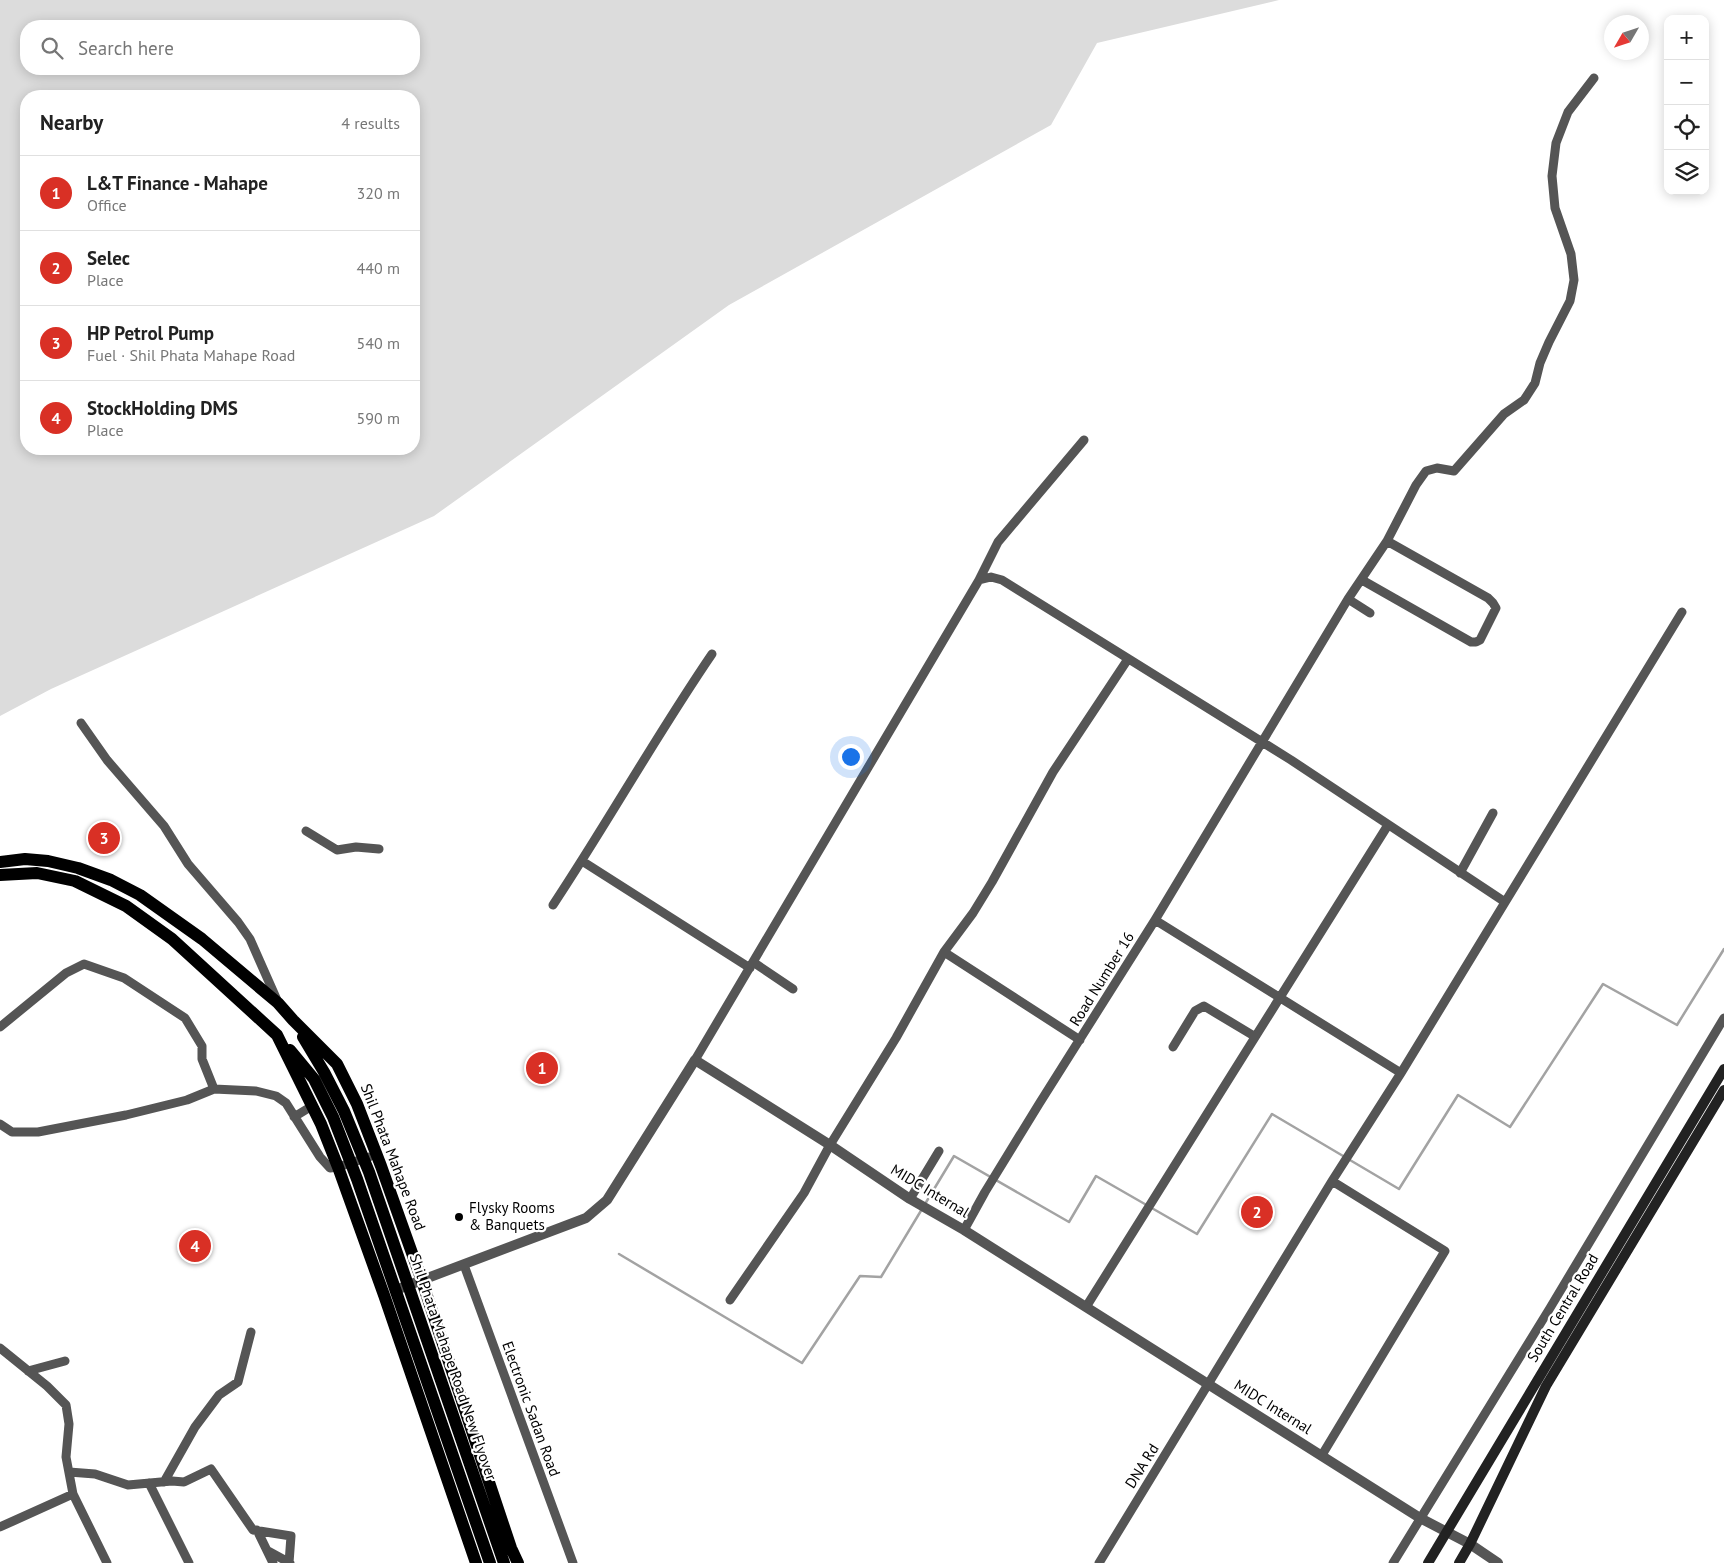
<!DOCTYPE html>
<html lang="en">
<head>
<meta charset="utf-8">
<style>
  body { margin:0; font-family:"PT Sans",sans-serif; background:#f6f6f6; color:#222 }
  .controls { position:absolute; right:15px; top:15px; display:grid; overflow:hidden; border-radius:10px; box-shadow:0 2px 12px #0003 }
  .controls button { width:45px; height:45px; display:grid; place-items:center; padding:0; border:0; border-bottom:1px solid #e0e0e0; background:#fff; color:#222; font:25px sans-serif }
  .compass { position:absolute; left:1604px; top:15px; width:45px; height:45px; border-radius:50%; background:#fff; box-shadow:0 2px 12px #0003; rotate:231deg }
  .you { position:absolute; left:850px; top:756px; width:18px; height:18px; margin:-12px; border:4px solid #fff; border-radius:50%; background:#1a73e8; box-shadow:0 0 0 8px #1a73e833 }
  .badge { display:grid; place-items:center; width:32px; height:32px; border-radius:50%; background:#d93025; color:#fff; font-size:16px; font-weight:700 }
  .pin { position:absolute; translate:-50% -50%; border:2px solid #fff; box-shadow:0 1px 5px #0006 }
  .list { margin:0; padding:0; list-style:none }
  h2 { display:flex; justify-content:space-between; align-items:center; height:65px; margin:0; padding:0 20px; font-size:21px }
  h2 small { font-size:16px; font-weight:400; color:#767676 }
  .list li { display:grid; grid-template-columns:32px 1fr auto; gap:15px; align-items:center; box-sizing:border-box; height:75px; padding:0 20px; border-top:1px solid #e0e0e0 }
  .list b { display:block; font-size:19px; white-space:nowrap }
  .list p { margin:0; font-size:16px; white-space:nowrap; color:#767676 }
  .list em { font-size:16px; font-style:normal; color:#767676 }
  .icon { flex:none; width:28px; height:28px; fill:none; stroke:currentColor; stroke-width:2; stroke-linecap:round; stroke-linejoin:round }
  .map { position:relative; flex:none; width:1724px; height:1563px; overflow:hidden }
  .search { position:absolute; background:#fff; box-shadow:0 2px 12px #0003; left:20px; top:20px; width:400px; height:55px; display:flex; align-items:center; gap:12px; box-sizing:border-box; padding:0 18px; border-radius:20px; color:#767676; font-size:19px }
  .panel { position:absolute; background:#fff; box-shadow:0 2px 12px #0003; left:20px; top:90px; width:400px; height:365px; border-radius:20px }
  .map>svg:first-child { display:block }
  .green { fill:#dcdcdc; fill-rule:evenodd }
  .lines { fill:none; stroke-linecap:round; stroke-linejoin:round }
  .stream { stroke:#a3a3a3; stroke-width:2.5 }
  .minor { stroke:#555; stroke-width:9 }
  .tertiary { stroke:#555; stroke-width:10 }
  .secondary { stroke:#222; stroke-width:10 }
  .primary { stroke:#000; stroke-width:12 }
  .poi-dot { fill:#000; stroke:#fff; stroke-width:2 }
  .labels { text-anchor:middle; stroke-width:4.5; stroke-linejoin:round; paint-order:stroke }
  .street-label { font-size:15px; fill:#000; stroke:#fff }
  .poi-label { font-size:15px; fill:#000; stroke:#fff; text-anchor:start }
</style>
</head>
<body>
<div class="map">
<svg width="1724" height="1563" viewBox="0 0 1724 1563">
  <rect width="100%" height="100%" fill="#fff"/>
  <path class="green" d="M 0,0 L 1279,0 L 1097,43 L 1051,125 L 729,305 L 434,516 L 51,689 L 0,716 ZM 26,26 L 414,26 L 414,69 L 26,69 ZM 26,96 L 414,96 L 414,449 L 26,449 Z"/>
  <g class="lines">
    <path class="stream" d="M 925,1204 L 954,1156 L 1069,1222 L 1096,1176 L 1197,1234 L 1272,1114 L 1399,1189 L 1458,1095 L 1510,1127 L 1603,984 L 1677,1025 L 1724,949
      M 619,1254 L 802,1363 L 860,1276 L 881,1277 L 922,1209"/>
    <path class="minor" d="M 979,580 L 998,542 L 1084,440
      M 1362,580 L 1471,642 L 1476,642 L 1480,640 L 1496,608 L 1493,603 L 1488,598 L 1387,541
      M 1348,599 L 1370,613
      M 81,723 L 107,760 L 164,826 L 188,864 L 238,922 L 250,939 L 277,1000
      M 306,831 L 337,850 L 356,847 L 379,849
      M 582,861 L 750,968
      M 1460,873 L 1493,813
      M 553,905 C 608,822 656,736 712,654
      M 1155,920 L 1401,1073
      M 944,952 L 1080,1040
      M 753,962 L 793,989
      M 0,1027 L 66,973 L 84,964 L 124,978 L 185,1018 L 202,1046 L 202,1059 L 214,1089
      M 1173,1047 L 1195,1011 L 1204,1006 L 1254,1036
      M 695,1060 L 979,580 L 991,577 L 1002,580 L 1291,760 L 1505,902
      M 294,1117 L 312,1106
      M 0,1124 L 12,1132 L 38,1132 L 126,1115 L 187,1100 L 214,1089 L 256,1091 L 276,1096 L 286,1103 L 320,1157 L 330,1168 L 338,1167 L 369,1157
      M 910,1199 L 939,1151
      M 964,1230 L 985,1192 L 1039,1104 L 1155,920 L 1348,599 L 1387,541 L 1416,485 L 1426,471 L 1437,468 L 1454,471 L 1504,414 L 1524,400 L 1535,383 L 1540,363 L 1549,342 L 1570,301 L 1574,280 L 1571,254 L 1555,208 L 1552,176 L 1556,143 L 1568,112 L 1594,78
      M 464,1265 L 573,1563
      M 730,1300 L 804,1193 L 830,1145 L 896,1038 L 944,952 L 973,913 L 992,882 L 1053,772 L 1128,659
      M 1086,1307 L 1388,825
      M 0,1348 L 47,1386 L 66,1405 L 69,1424 L 66,1457 L 73,1494 L 107,1563
      M 28,1371 L 65,1361
      M 1322,1455 L 1445,1251 L 1332,1181
      M 69,1472 L 95,1474 L 128,1485 L 172,1481 L 184,1482 L 211,1469 L 253,1530 L 291,1536 L 289,1563
      M 164,1482 L 195,1427 L 219,1395 L 238,1382 L 251,1332
      M 149,1483 L 189,1563
      M 0,1527 L 73,1494
      M 257,1530 L 273,1563
      M 268,1551 L 290,1563
      M 1099,1563 L 1332,1181 L 1401,1073 L 1682,612
      M 1393,1563 L 1550,1308 L 1724,1018"/>
    <path class="tertiary" d="M 401,1288 L 586,1218 L 607,1200 L 695,1060 L 830,1145 L 910,1199 L 964,1230 L 1420,1518 L 1470,1544 L 1498,1563"/>
    <path class="secondary" d="M 1428,1563 L 1724,1069
      M 1459,1563 L 1470,1544 L 1546,1386 L 1724,1090"/>
    <path class="primary" d="M 0,862 L 25,859 L 48,861 L 78,868 L 111,880 L 140,895 L 202,939 L 278,1003 L 293,1020 L 337,1064 L 357,1104 L 381,1166 L 422,1281 L 511,1548 L 518,1563
      M 0,875 L 37,873 L 75,881 L 126,906 L 172,939 L 277,1035 L 321,1124 L 338,1167 L 384,1295 L 476,1563
      M 303,1037 L 324,1072 L 344,1111 L 369,1172 L 504,1563
      M 290,1050 L 314,1079 L 333,1117 L 357,1179 L 490,1563"/>
  </g>
  <circle class="poi-dot" cx="459" cy="1217" r="5"/>
  <g class="labels">
    <g class="street-label">
      <text transform="translate(1102 979) rotate(-58)" y="5">Road Number 16</text>
      <text transform="translate(393 1157) rotate(69)" y="5">Shil Phata Mahape Road</text>
      <text transform="translate(930 1191) rotate(31)" y="5">MIDC Internal</text>
      <text transform="translate(1563 1308) rotate(-59)" y="5">South Central Road</text>
      <text transform="translate(453 1367) rotate(71)" y="5">Shil Phata Mahape Road New Flyover</text>
      <text transform="translate(1273 1407) rotate(32)" y="5">MIDC Internal</text>
      <text transform="translate(531 1409) rotate(70)" y="5">Electronic Sadan Road</text>
      <text transform="translate(1142 1466) rotate(-58)" y="5">DNA Rd</text>
    </g>
    <g class="poi-label">
      <text x="469" y="1213">Flysky Rooms<tspan x="469" dy="17">&amp; Banquets</tspan></text>
    </g>
  </g>
</svg>
<div class="controls">
<button>+</button>
<button>−</button>
<button><svg class="icon" aria-label="locate" viewBox="0 0 24 24"><circle cx="12" cy="12" r="6"/><path d="M12 2v4M12 18v4M2 12h4M18 12h4"/></svg></button>
<button><svg class="icon" aria-label="layers" viewBox="0 0 24 24"><path d="M12 4l9 5-9 5-9-5zM3 14l9 5 9-5"/></svg></button>
</div>
<svg class="compass" viewBox="-18 -18 36 36"><path d="M0-13l5 13h-10z" fill="#e53935"/><path d="M0 13l5-13h-10z" fill="#767676"/></svg>
<div class="you"></div>
<div class="pin badge" style="left:542px;top:1068px">1</div>
<div class="pin badge" style="left:1257px;top:1212px">2</div>
<div class="pin badge" style="left:104px;top:838px">3</div>
<div class="pin badge" style="left:195px;top:1246px">4</div>
<div class="search"><svg class="icon" aria-label="search" viewBox="0 0 24 24"><circle cx="10" cy="10" r="6"/><path d="M15 15l6 6"/></svg>Search here</div>
<section class="panel">
<h2>Nearby<small>4 results</small></h2>
<ul class="list">
<li><span class="badge">1</span><div><b>L&amp;T Finance - Mahape</b><p>Office</p></div><em>320 m</em></li>
<li><span class="badge">2</span><div><b>Selec</b><p>Place</p></div><em>440 m</em></li>
<li><span class="badge">3</span><div><b>HP Petrol Pump</b><p>Fuel · Shil Phata Mahape Road</p></div><em>540 m</em></li>
<li><span class="badge">4</span><div><b>StockHolding DMS</b><p>Place</p></div><em>590 m</em></li>
</ul>
</section>
</div>
</body>
</html>
